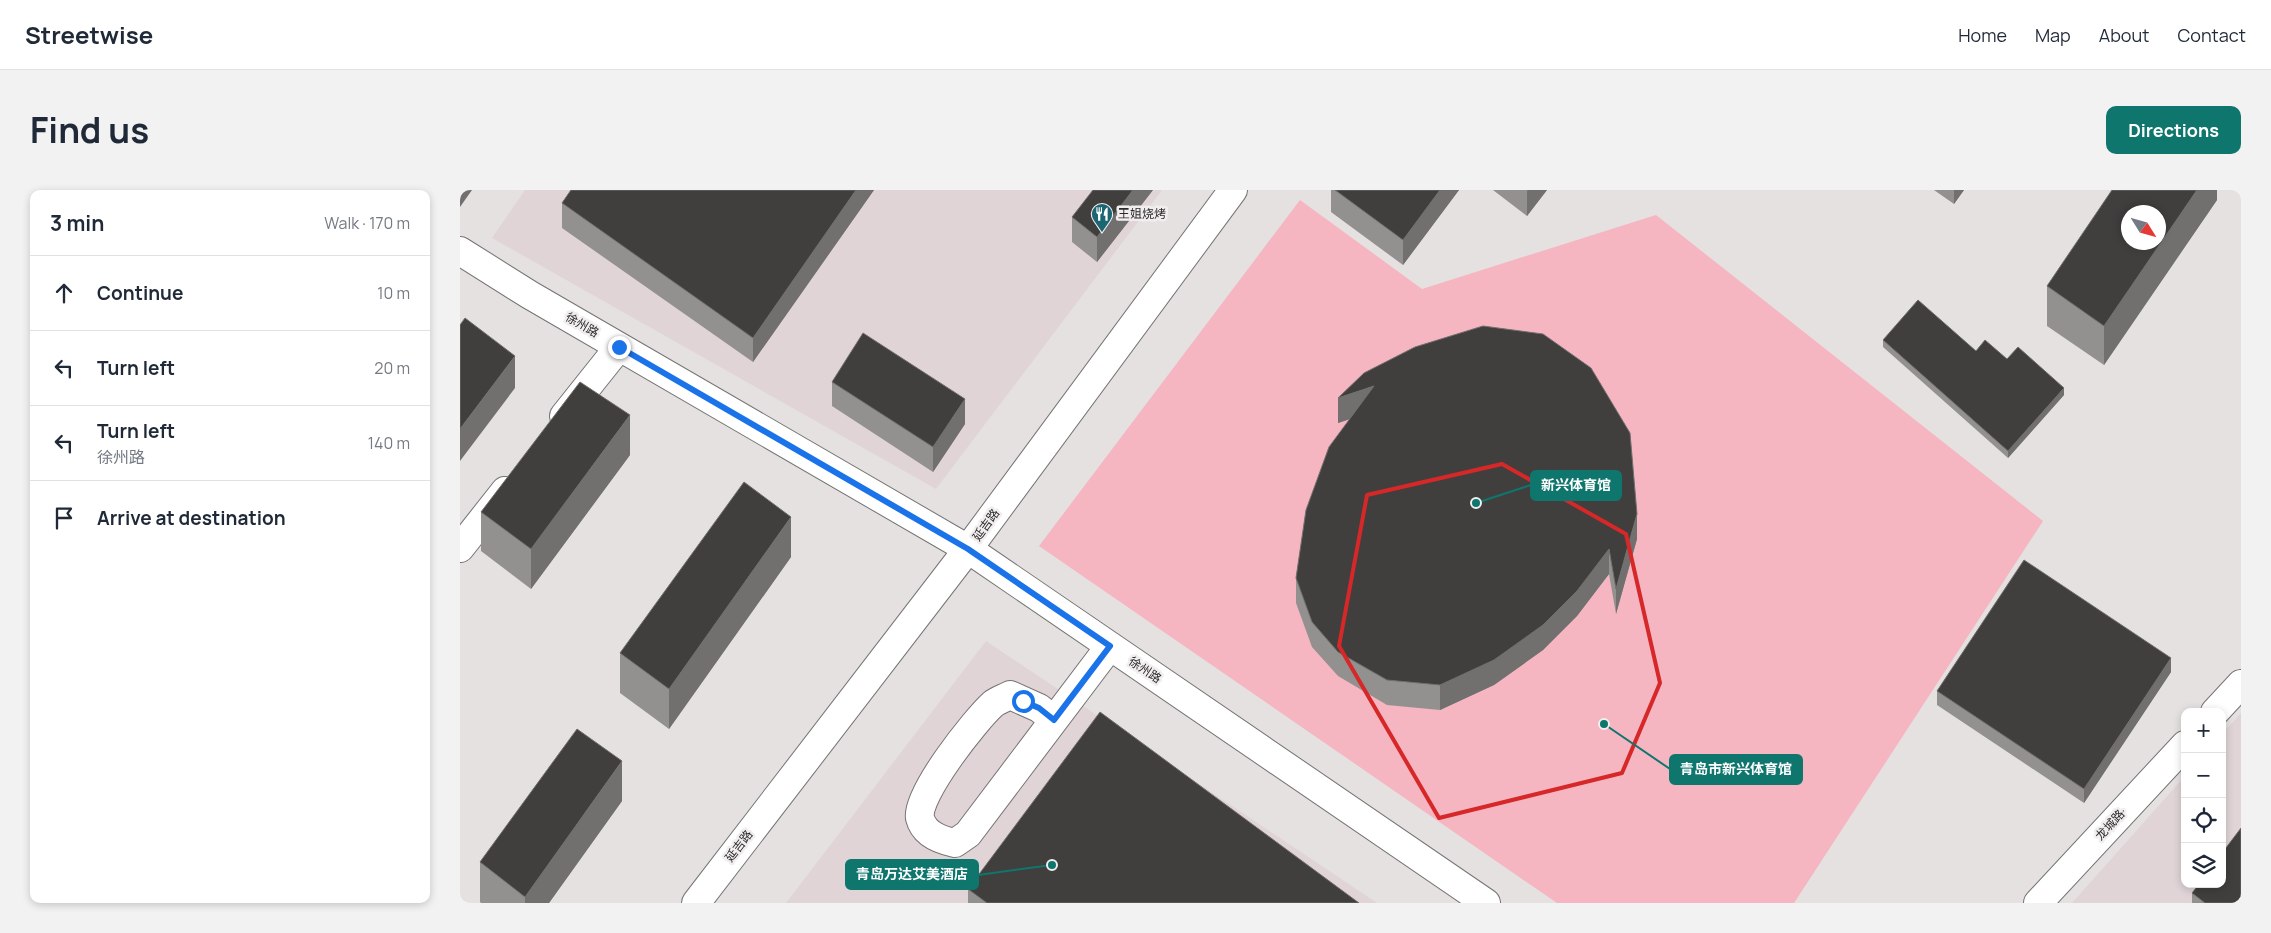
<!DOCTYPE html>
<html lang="en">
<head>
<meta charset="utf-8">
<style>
  body { margin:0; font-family:Manrope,"Noto Sans SC",sans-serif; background:#f2f2f3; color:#1f2937 }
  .controls { position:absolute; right:15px; bottom:15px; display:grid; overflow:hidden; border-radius:10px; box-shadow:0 2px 8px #0003 }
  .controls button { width:45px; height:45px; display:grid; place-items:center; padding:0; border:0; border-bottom:1px solid #e0e1e3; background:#fff; color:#1f2937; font:25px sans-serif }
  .compass { position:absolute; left:1661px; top:15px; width:45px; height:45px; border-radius:50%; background:#fff; box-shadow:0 2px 8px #0003; rotate:127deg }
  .stop { position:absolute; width:15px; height:15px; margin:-11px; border:4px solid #1a73e8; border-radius:50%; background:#fff }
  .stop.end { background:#1a73e8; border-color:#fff; box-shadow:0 1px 5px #0008 }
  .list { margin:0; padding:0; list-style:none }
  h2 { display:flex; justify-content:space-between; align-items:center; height:65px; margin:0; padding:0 20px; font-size:21px }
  h2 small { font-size:16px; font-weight:400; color:#747a83 }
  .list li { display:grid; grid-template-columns:32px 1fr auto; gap:15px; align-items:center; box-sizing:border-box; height:75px; padding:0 20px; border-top:1px solid #e0e1e3 }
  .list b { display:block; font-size:19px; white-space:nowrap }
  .list p { margin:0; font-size:16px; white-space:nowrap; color:#747a83 }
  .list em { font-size:16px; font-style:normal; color:#747a83 }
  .icon { flex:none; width:28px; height:28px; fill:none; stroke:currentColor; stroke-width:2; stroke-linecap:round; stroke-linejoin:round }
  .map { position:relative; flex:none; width:1781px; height:713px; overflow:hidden; border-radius:10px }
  header { display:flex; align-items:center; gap:30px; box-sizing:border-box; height:70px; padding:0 25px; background:#fff; border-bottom:1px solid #e0e1e3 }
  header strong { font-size:24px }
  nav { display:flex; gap:28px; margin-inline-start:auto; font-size:18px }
  .intro { display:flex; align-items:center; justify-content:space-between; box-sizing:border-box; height:120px; padding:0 30px }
  h1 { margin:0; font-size:35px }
  .button { padding:12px 22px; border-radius:10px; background:#0f766e; color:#fff; font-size:18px; font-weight:700 }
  main { display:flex; gap:30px; padding:0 30px }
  aside { flex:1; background:#fff; border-radius:10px; box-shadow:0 2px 8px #0003 }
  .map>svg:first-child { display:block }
  .built { fill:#e0d4d6 }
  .green { fill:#f5b5c1 }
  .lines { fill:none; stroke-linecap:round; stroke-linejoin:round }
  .minor-casing { stroke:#767373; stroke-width:30 }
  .major-casing { stroke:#767373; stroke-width:30 }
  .minor { stroke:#fff; stroke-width:28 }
  .major { stroke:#fff; stroke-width:28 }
  .wall { fill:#939090 }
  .shaded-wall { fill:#726f6f }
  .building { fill:#413e3e; stroke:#726f6f; fill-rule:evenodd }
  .route { stroke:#1a73e8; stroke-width:6 }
  .marked { fill:none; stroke:#d62828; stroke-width:4; stroke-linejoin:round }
  .labels { text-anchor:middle; stroke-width:5; stroke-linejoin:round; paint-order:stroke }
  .poi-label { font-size:12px; fill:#2b2a2a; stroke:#f2eeef; text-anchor:start }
  .street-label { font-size:12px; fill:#2b2a2a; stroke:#f2eeef }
  .leader { fill:none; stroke:#0f766e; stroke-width:2 }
  .callout-dot { fill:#0f766e; stroke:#f2eeef; stroke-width:2 }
  .callout { fill:#0f766e; stroke:#0f766e; stroke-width:2 }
  .callout-label { font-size:14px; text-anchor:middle; font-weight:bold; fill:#fff }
</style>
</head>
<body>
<header>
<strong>Streetwise</strong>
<nav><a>Home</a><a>Map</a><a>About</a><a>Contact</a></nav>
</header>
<div class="intro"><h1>Find us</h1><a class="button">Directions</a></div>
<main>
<aside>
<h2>3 min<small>Walk · 170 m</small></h2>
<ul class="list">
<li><svg class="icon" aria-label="ahead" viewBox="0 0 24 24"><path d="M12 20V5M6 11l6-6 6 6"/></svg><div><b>Continue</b></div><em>10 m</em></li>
<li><svg class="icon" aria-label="left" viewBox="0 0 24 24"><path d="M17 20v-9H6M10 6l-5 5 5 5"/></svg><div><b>Turn left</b></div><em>20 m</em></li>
<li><svg class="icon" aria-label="left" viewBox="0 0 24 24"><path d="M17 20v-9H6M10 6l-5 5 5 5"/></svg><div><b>Turn left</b><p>徐州路</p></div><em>140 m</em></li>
<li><svg class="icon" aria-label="arrive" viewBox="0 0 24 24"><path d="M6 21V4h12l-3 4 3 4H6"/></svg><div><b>Arrive at destination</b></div></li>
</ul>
</aside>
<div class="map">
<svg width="1781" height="713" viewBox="0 0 1781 713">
  <rect width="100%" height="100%" fill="#e5e1e1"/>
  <path class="built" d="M 65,0 L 702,0 L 476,299 L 32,48 Z
    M 526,451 L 917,713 L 326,713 Z
    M 1781,523 L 1781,713 L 1612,713 L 1725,586 L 1725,694 L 1762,694 L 1762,544 Z"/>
  <path class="green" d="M 840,10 L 962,99 L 1196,25 L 1583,331 L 1334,713 L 1097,713 L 579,356 Z"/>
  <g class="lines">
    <g class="minor-casing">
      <path id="minor" d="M 0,61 L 70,105 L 508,359 L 1026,713
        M 104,226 L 159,157
        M 0,358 L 45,301
        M 1755,522 L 1781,494
        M 594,530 L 579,518 L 550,505 C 545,508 538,510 533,514 C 516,529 455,606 460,628 C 464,644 480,650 495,653 L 508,644 L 650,456
        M 1578,713 L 1725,555"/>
    </g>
    <g class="major-casing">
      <path id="major" d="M 236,713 L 508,359 L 773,0"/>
    </g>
    <use href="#minor" class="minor"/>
    <use href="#major" class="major"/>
  </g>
  <path class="wall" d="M 111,0 L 414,0 L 293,172 L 102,38 L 102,13 Z
    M 693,0 L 637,72 L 612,52 L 612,27 Z
    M 871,0 L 999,0 L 943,75 L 871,22 Z
    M 1033,0 L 1087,0 L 1067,26 Z
    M 1474,0 L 1504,0 L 1494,14 Z
    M 1757,0 L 1757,10 L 1644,175 L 1587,136 L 1587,96 Z
    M 1423,150 L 1516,161 L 1547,169 L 1604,205 L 1548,268 L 1423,157 Z
    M 372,192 L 505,234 L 473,282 L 372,216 Z
    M 878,208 L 1177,349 L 1156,424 L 1149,384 L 1117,426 L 1083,460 L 1034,495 L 980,520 L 927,515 L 878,486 L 852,457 L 836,413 L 836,388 L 890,229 L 878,233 Z
    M 170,265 L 71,399 L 21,361 L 21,322 Z
    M 331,367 L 209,539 L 160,503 L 160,463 Z
    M 1711,482 L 1624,613 L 1477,515 L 1477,501 Z
    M 162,611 L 89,713 L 21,713 L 20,712 L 20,672 Z
    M 508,699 L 899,713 L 508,713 Z
    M 1732,703 L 1781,713 L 1732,713 Z"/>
  <path class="shaded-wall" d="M 0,0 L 12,0 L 0,17 Z
    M 396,0 L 414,0 L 293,172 L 293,148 Z
    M 673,0 L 693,0 L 637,72 L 637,47 Z
    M 980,0 L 999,0 L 943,75 L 943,50 Z
    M 1068,0 L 1087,0 L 1067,26 L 1067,1 Z
    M 1494,0 L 1504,0 L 1494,14 Z
    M 1737,0 L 1757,0 L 1757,10 L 1644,175 L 1644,136 Z
    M 55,166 L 55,198 L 0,271 L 0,239 Z
    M 914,196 L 914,221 L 878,233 L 878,208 Z
    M 1604,198 L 1604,205 L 1548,268 L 1548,261 Z
    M 505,209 L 505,234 L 473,282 L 473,257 Z
    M 170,225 L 170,265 L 71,399 L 71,359 Z
    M 1177,324 L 1177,349 L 1156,424 L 1156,399 Z
    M 331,327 L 331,367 L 209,539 L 209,499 Z
    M 1149,359 L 1149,384 L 1117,426 L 1083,460 L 1034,495 L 980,520 L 980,495 Z
    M 1711,468 L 1711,482 L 1624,613 L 1624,599 Z
    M 162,571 L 162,611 L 89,713 L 65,713 L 65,707 Z"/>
  <path class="building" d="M 111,0 L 396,0 L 293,148 L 102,13 Z
    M 633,0 L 673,0 L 637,47 L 612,27 Z
    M 875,0 L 980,0 L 943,50 Z
    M 1652,0 L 1737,0 L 1644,136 L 1587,96 ZM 1668,22 L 1698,22 L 1698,52 L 1668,52 Z
    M 1458,110 L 1516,161 L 1525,150 L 1547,169 L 1558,157 L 1604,198 L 1548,261 L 1423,150 Z
    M 5,128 L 55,166 L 0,239 L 0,135 Z
    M 1023,136 L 1083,144 L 1131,178 L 1170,243 L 1177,324 L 1156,399 L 1149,359 L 1117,401 L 1083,435 L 1034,470 L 980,495 L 927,490 L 878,462 L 852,432 L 836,388 L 846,320 L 869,257 L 914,196 L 878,208 L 904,183 L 955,157 Z
    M 403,143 L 505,209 L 473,257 L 372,192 Z
    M 120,192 L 170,225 L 71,359 L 21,322 Z
    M 284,292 L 331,327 L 209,499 L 160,463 Z
    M 1564,370 L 1711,468 L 1624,599 L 1477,501 Z
    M 640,522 L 899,713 L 527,713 L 508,699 Z
    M 117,539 L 162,571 L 65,707 L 20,672 Z
    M 1781,638 L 1781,713 L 1745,713 L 1732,703 L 1739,694 L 1762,694 L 1762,663 Z"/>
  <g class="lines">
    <path class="route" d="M 159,157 L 508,359 L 650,456 L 594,530 L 579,518 L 563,511"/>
  </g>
  <path class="marked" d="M 1042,274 L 1166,344 L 1200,493 L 1162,583 L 979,628 L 879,456 L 907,305 Z"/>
  <defs>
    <g id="restaurant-pin" transform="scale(1.125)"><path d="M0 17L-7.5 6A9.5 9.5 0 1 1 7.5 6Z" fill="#1c6573" stroke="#f2eeef"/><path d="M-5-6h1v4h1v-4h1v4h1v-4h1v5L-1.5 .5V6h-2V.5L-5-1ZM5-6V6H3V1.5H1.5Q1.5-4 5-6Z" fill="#fff"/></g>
  </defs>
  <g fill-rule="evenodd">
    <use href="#restaurant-pin" x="642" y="24"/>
  </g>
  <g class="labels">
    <g class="poi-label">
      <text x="658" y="28">王姐烧烤</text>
    </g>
    <g class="street-label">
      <text transform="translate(122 135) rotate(30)" y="4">徐州路</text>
      <text transform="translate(526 335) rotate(-54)" y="4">延吉路</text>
      <text transform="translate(685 480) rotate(34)" y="4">徐州路</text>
      <text transform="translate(1651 634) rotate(-47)" y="4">龙城路·</text>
      <text transform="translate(279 656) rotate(-52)" y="4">延吉路</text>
    </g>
  </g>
  <path class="leader" d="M1016 313L1071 295M1144 534L1210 579M592 675L518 685"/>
  <g class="callout-dot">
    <circle cx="1016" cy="313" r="5"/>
    <circle cx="1144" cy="534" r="5"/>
    <circle cx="592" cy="675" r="5"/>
  </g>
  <g class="callout">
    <rect x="1071" y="281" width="90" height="29" rx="5"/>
    <rect x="1210" y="565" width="132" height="29" rx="5"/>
    <rect x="386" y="670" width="132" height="29" rx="5"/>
  </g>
  <g class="callout-label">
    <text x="1116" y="300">新兴体育馆</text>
    <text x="1276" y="584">青岛市新兴体育馆</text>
    <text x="452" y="689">青岛万达艾美酒店</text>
  </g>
</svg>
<div class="controls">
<button>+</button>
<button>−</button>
<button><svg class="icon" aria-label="locate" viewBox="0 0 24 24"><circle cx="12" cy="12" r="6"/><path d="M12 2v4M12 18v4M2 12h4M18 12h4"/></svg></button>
<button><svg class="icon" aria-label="layers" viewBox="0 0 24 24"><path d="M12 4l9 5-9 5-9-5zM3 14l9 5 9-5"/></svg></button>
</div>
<svg class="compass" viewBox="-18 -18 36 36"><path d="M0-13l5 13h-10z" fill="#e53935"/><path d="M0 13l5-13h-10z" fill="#747a83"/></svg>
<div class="stop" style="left:563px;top:511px"></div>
<div class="stop end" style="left:159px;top:157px"></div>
</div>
</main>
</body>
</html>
